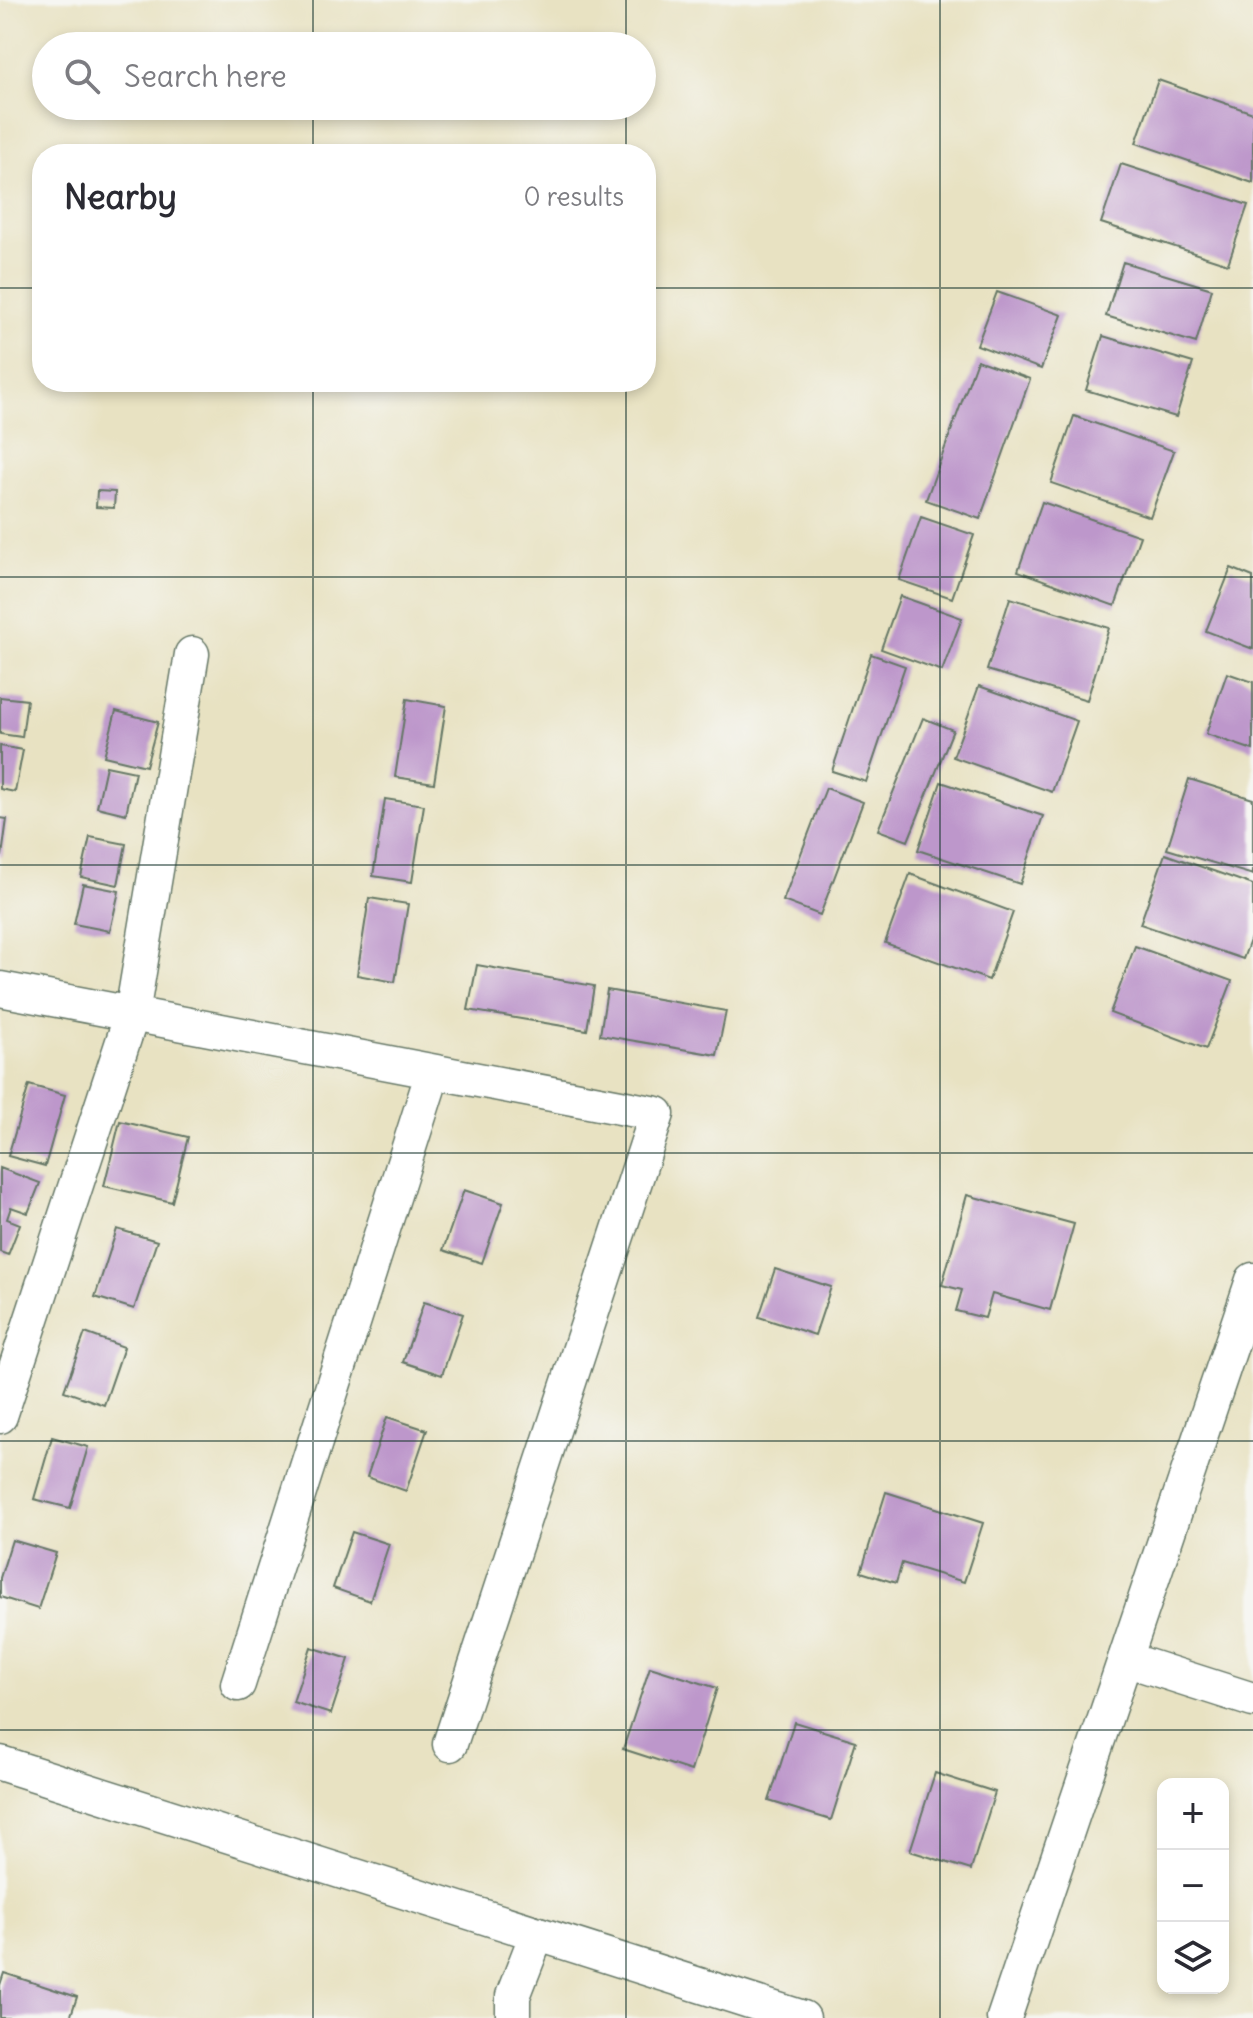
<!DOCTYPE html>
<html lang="en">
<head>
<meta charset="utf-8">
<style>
  body { margin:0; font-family:Delius,sans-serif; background:#f2f2f3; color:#2b2b33 }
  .controls { position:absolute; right:24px; bottom:24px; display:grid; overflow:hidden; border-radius:16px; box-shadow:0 4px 12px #0003 }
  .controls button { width:72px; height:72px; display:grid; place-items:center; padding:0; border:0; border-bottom:2px solid #e1e1e2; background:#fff; color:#2b2b33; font:40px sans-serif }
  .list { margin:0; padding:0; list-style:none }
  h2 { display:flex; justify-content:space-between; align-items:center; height:104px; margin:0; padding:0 32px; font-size:34px }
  h2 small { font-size:26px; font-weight:400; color:#7c7c81 }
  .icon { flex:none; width:44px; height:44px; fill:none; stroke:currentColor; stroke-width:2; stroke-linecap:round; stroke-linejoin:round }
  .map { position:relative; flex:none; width:1253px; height:2018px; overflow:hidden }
  .search { position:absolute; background:#fff; box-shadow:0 4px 12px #0003; left:32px; top:32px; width:624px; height:88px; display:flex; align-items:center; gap:20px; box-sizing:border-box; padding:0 28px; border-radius:44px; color:#7c7c81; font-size:30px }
  .panel { position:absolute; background:#fff; box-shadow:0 4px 12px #0003; left:32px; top:144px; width:624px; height:248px; border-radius:32px }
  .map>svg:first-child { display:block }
  .building { fill:#bd97cb }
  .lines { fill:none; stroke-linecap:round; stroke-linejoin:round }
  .street-casing { stroke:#657766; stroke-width:37 }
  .street { stroke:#fff; stroke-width:34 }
  .grid { fill:none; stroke:#1f3d34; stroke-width:2; stroke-opacity:0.55 }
</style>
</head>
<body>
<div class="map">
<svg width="1253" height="2018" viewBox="0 0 1253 2018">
  <rect width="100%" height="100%" fill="#f6f6f2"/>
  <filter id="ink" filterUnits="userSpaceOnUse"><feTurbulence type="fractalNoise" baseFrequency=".0125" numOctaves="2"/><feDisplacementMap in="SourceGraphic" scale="16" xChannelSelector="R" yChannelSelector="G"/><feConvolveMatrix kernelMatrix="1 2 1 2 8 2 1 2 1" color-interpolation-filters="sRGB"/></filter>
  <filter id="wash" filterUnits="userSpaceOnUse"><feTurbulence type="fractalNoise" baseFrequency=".006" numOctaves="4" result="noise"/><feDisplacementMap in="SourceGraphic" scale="32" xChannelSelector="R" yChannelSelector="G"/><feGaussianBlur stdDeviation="1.8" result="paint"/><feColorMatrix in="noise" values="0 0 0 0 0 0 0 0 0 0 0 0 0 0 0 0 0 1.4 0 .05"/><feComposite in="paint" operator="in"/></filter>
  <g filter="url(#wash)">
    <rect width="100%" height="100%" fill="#e8e2c2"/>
    <g id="blocks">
      <path class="building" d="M 1158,80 L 1253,113 L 1253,183 L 1136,143 Z
        M 1121,164 L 1248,205 L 1228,264 L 1101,223 Z
        M 1123,262 L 1212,289 L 1196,343 L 1106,316 Z
        M 997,292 L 1062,315 L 1041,369 L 977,345 Z
        M 1103,336 L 1193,363 L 1176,417 L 1086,390 Z
        M 977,360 L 1030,379 L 980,519 L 926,500 Z
        M 1074,416 L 1174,451 L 1150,517 L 1051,483 Z
        M 97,491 L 115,492 L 114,508 L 96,507 Z
        M 1042,502 L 1140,536 L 1115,606 L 1018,571 Z
        M 921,517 L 974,535 L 952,598 L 899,580 Z
        M 1231,568 L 1253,577 L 1253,649 L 1206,631 Z
        M 900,596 L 962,618 L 942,671 L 881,649 Z
        M 1010,598 L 1109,628 L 1087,700 L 987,670 Z
        M 871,654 L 905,666 L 866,782 L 832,771 Z
        M 1227,673 L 1253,682 L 1253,750 L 1206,734 Z
        M 979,686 L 1077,721 L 1052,792 L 953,757 Z
        M 0,697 L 27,700 L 22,737 L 0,734 Z
        M 407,699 L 446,706 L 434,783 L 395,777 Z
        M 116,711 L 158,722 L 146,766 L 104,756 Z
        M 923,718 L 953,730 L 908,841 L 878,830 Z
        M 0,746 L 23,750 L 15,792 L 0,789 Z
        M 106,766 L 135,772 L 126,814 L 97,807 Z
        M 1189,779 L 1253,799 L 1253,875 L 1167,849 Z
        M 941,782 L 1043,816 L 1020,884 L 918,850 Z
        M 826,788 L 863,802 L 820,915 L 783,901 Z
        M 385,799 L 424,805 L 412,882 L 373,876 Z
        M 0,818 L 7,819 L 2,856 L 0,856 Z
        M 90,837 L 126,844 L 118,885 L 81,877 Z
        M 1165,854 L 1253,885 L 1253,932 L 1243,959 L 1140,924 Z
        M 910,874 L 1013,912 L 989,980 L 885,943 Z
        M 83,884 L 119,891 L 110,931 L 74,924 Z
        M 369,898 L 408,904 L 395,982 L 357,975 Z
        M 1135,946 L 1232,981 L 1206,1049 L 1110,1013 Z
        M 477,965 L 594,986 L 587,1030 L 468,1010 Z
        M 607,990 L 726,1011 L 717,1055 L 600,1035 Z
        M 29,1085 L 65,1095 L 45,1166 L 8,1156 Z
        M 120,1121 L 188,1137 L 172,1202 L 104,1186 Z
        M 0,1168 L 40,1183 L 28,1213 L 11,1207 L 7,1219 L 20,1224 L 8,1255 L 0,1252 Z
        M 464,1190 L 503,1203 L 482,1263 L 443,1250 Z
        M 967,1195 L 1074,1224 L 1050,1310 L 992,1294 L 985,1318 L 956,1311 L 962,1290 L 942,1285 Z
        M 117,1229 L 157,1241 L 134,1309 L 95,1297 Z
        M 775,1269 L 831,1287 L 815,1335 L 759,1317 Z
        M 424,1302 L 463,1314 L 442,1375 L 403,1362 Z
        M 85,1333 L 124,1347 L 104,1405 L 64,1391 Z
        M 387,1417 L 427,1430 L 406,1491 L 367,1477 Z
        M 52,1437 L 88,1447 L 70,1508 L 34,1499 Z
        M 886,1492 L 983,1523 L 964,1582 L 902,1563 L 896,1583 L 861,1572 Z
        M 352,1532 L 389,1544 L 370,1601 L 333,1588 Z
        M 12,1540 L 56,1553 L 38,1609 L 0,1597 L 0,1578 Z
        M 311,1647 L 349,1659 L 331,1714 L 293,1702 Z
        M 650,1667 L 717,1688 L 691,1771 L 623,1749 Z
        M 794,1722 L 856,1741 L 831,1820 L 769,1801 Z
        M 935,1773 L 995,1792 L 971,1870 L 910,1851 Z
        M 4,1973 L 77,1997 L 70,2018 L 0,2018 L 0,1985 Z"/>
    </g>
  </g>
  <g filter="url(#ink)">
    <use href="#blocks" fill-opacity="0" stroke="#657766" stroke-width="2"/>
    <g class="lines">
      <g class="street-casing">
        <path id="street" d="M 0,989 L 657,1114 L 450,1744
          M 0,1416 L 132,1014 L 192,654
          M 1125,1659 L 1253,1700
          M 238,1684 L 433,1072
          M 0,1763 L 803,2018
          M 513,2018 L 513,1996 L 537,1934
          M 1004,2018 L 1253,1280"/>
      </g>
      <use href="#street" class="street"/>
    </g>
  </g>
  <path class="grid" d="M 313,0 L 313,46M 626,0 L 626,46M 940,0 L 940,2018M 313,106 L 313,154M 626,106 L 626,154M 0,288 L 42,288M 646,288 L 1253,288M 313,382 L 313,2018M 626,382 L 626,2018M 0,577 L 1253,577M 0,865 L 1253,865M 0,1153 L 1253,1153M 0,1441 L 1253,1441M 0,1730 L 1253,1730"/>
</svg>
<div class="controls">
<button>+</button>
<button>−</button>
<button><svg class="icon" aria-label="layers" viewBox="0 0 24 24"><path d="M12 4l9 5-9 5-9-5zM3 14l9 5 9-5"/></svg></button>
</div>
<div class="search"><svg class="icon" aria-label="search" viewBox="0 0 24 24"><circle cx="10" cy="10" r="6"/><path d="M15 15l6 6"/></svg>Search here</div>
<section class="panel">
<h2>Nearby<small>0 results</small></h2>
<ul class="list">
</ul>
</section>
</div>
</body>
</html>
